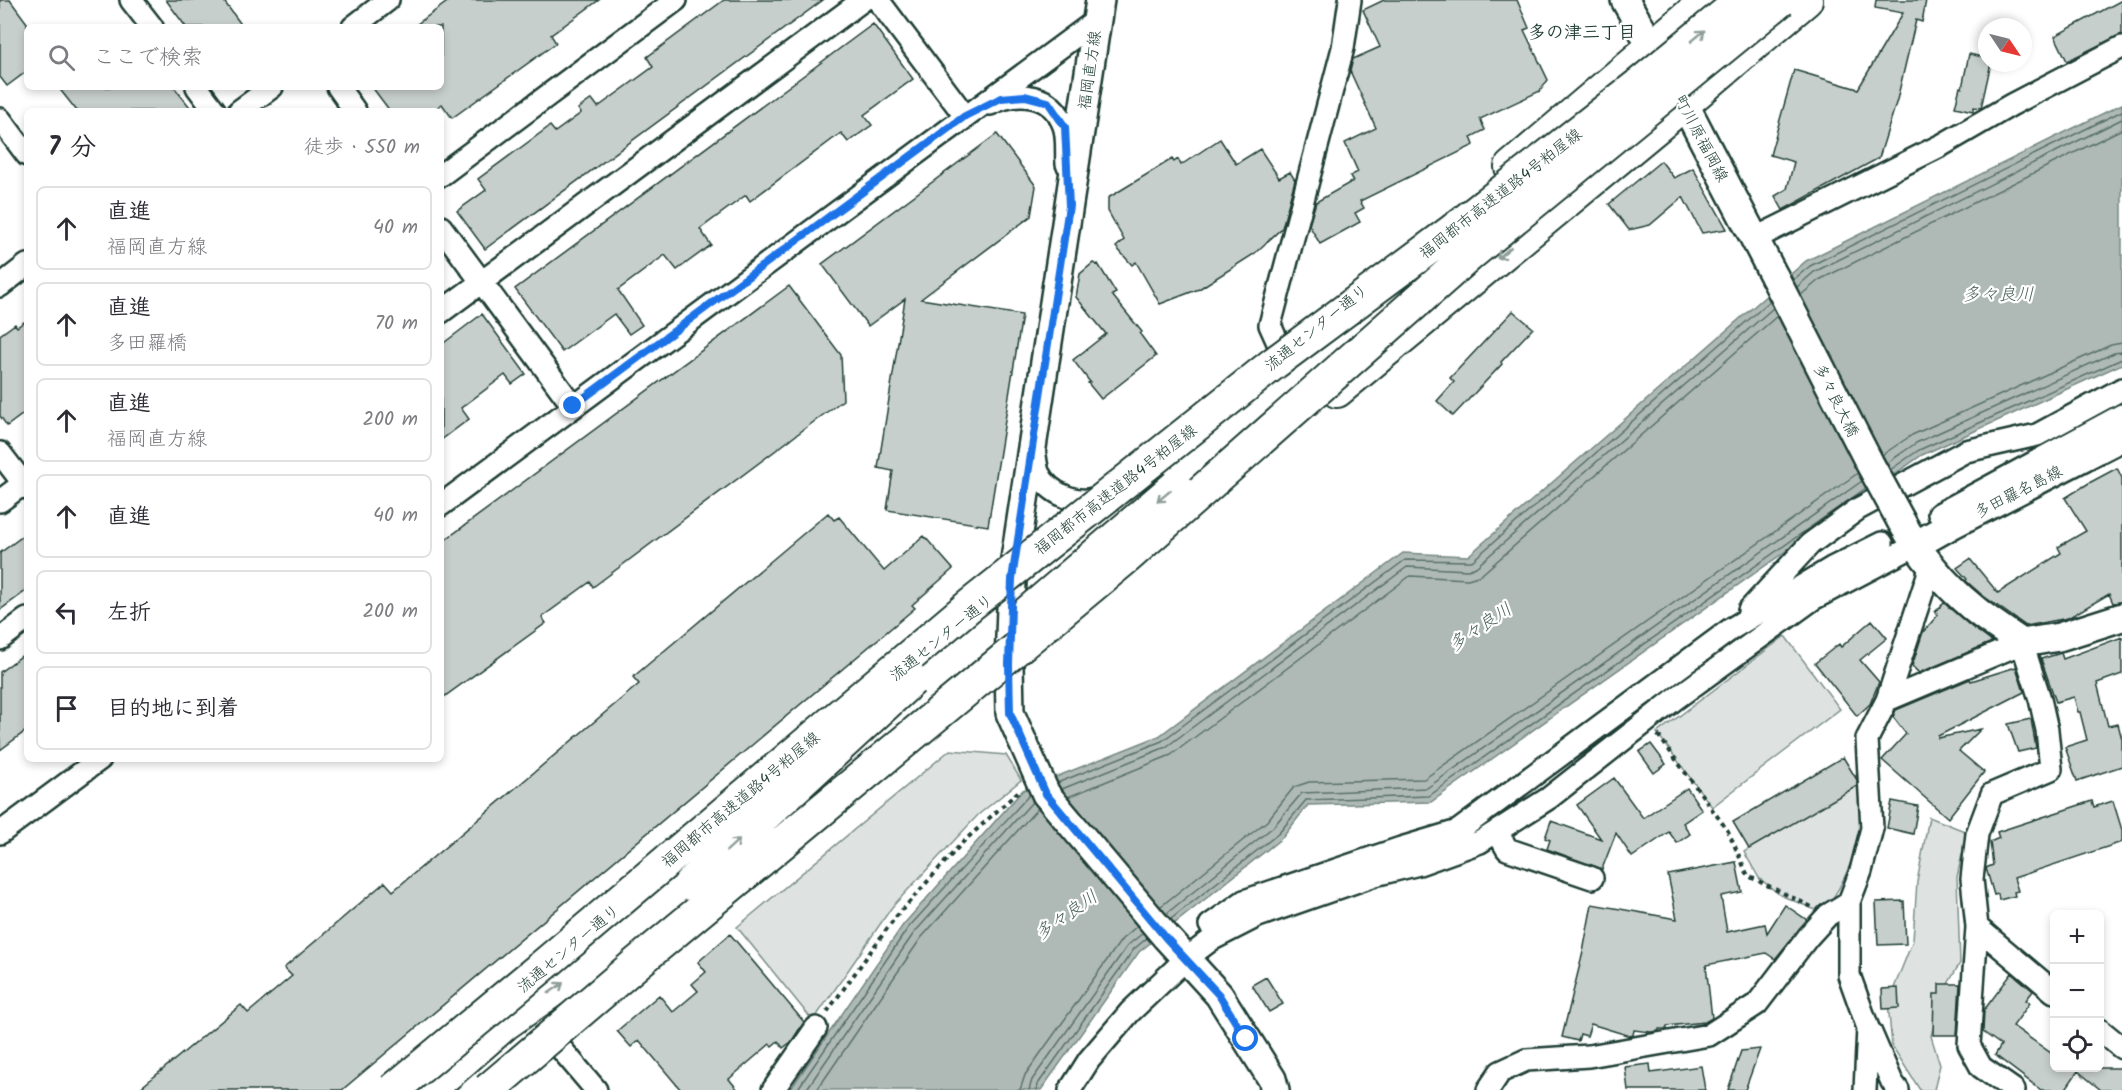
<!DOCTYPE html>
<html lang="ja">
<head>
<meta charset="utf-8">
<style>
  body { margin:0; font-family:Kalam,"Klee One",sans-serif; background:#f7f7f7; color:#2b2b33 }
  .controls { position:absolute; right:18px; bottom:18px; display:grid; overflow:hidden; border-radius:9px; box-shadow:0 3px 9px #0003 }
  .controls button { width:54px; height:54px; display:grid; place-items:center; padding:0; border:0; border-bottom:2px solid #e1e1e2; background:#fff; color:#2b2b33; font:30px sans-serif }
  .compass { position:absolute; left:1978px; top:18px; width:54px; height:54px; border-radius:50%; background:#fff; box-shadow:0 3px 9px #0003; rotate:125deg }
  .stop { position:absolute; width:18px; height:18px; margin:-14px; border:4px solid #1a73e8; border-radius:50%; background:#fff }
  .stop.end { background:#1a73e8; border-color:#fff; box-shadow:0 2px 6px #0008 }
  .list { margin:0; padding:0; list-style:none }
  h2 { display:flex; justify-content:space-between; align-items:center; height:78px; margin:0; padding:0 24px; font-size:26px }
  h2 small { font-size:20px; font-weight:400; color:#7c7c81 }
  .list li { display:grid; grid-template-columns:39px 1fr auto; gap:18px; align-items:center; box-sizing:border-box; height:84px; margin:0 12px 12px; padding:0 12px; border:2px solid #e1e1e2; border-radius:9px }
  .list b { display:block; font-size:22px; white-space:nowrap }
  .list p { margin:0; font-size:20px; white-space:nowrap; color:#7c7c81 }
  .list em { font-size:20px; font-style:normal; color:#7c7c81 }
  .icon { flex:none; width:33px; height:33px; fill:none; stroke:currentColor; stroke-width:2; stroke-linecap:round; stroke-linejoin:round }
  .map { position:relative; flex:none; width:2122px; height:1090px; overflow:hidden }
  .search { position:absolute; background:#fff; box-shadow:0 3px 9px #0003; left:24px; top:24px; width:420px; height:66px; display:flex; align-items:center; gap:15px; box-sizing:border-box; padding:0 21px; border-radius:9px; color:#7c7c81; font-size:22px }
  .panel { position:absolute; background:#fff; box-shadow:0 3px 9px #0003; left:24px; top:108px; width:420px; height:654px; border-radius:9px }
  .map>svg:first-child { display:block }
  .green { fill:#dee3e2; stroke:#7e908b; stroke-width:1.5 }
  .water { fill:#afbab7; stroke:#758883; stroke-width:1.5 }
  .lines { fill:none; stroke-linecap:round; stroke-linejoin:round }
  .shore { stroke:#596f68; stroke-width:1.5 }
  .building { fill:#c7cfcc; stroke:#1f3d34; stroke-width:1.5 }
  .minor-casing { stroke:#1f3d34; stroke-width:26 }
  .major-casing { stroke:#1f3d34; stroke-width:32 }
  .highway-casing { stroke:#1f3d34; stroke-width:36 }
  .path { stroke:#1f3d34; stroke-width:4; stroke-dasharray:4.5 4.5; stroke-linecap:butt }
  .minor { stroke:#fff; stroke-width:21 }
  .major { stroke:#fff; stroke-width:27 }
  .highway { stroke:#fff; stroke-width:32 }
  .major-bridge-casing { stroke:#1f3d34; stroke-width:32; stroke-linecap:butt }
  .highway-bridge-casing { stroke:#1f3d34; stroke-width:36; stroke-linecap:butt }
  .major-bridge { stroke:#fff; stroke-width:27 }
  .highway-bridge { stroke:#fff; stroke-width:32 }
  .oneway { stroke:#8f9e9a }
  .route { stroke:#1a73e8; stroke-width:8 }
  .labels { text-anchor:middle; stroke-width:4.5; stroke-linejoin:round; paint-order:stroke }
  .street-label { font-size:16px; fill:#1f3d34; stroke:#fff }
  .neighbourhood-label { font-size:18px; font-weight:bold; fill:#1f3d34; stroke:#fff }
  .water-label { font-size:18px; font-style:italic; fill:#4a625b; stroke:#fff }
</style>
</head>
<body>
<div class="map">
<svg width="2122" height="1090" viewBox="0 0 2122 1090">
  <rect width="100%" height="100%" fill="#fff"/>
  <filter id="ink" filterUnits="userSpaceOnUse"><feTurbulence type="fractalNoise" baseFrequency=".0167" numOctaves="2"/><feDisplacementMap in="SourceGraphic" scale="12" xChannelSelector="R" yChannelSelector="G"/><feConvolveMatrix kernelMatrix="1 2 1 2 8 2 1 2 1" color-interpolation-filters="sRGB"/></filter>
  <g filter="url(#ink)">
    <path class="green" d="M 1785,636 L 1840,709 L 1712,807 L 1657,733 Z
      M 950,750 L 1006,755 L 1021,780 L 978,815 L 892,907 L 813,1021 L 737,927 Z
      M 1858,774 C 1859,786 1862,799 1862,811 C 1860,848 1844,884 1823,913 L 1780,895 L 1759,878 L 1744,852 Z
      M 1929,817 L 1967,832 L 1957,877 L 1960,963 L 1941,996 L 1931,1036 L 1940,1065 L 1934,1090 L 1920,1090 L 1892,1046 L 1888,1003 L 1913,940 L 1917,882 Z"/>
    <path class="water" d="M 2122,104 L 2122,364 L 1922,455 L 1431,802 L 1308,805 L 1283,837 L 1139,952 L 1041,1090 L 790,1090 L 903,925 L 1023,790 L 1159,736 L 1403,553 L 1468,556 L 1806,261 Z"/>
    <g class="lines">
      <path class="shore" d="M 1793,280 L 1810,266 L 2122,111
        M 1797,287 L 1814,272 L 2122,119
        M 1801,295 L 1819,280 L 2122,129
        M 1882,455 L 1912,435 L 2111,345 L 2122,343
        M 1887,463 L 1916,443 L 2114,353 L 2122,352
        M 1890,470 L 1919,450 L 2122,359
        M 1057,783 L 1162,741 L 1405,560 L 1472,561 L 1770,301
        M 1062,789 L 1166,747 L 1407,567 L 1468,570 L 1476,567 L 1773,308
        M 1068,797 L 1171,755 L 1410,576 L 1468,579 L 1481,575 L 1777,316
        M 1160,907 L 1267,821 L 1294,787 L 1309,782 L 1424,779 L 1858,473
        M 1166,914 L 1273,827 L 1302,793 L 1427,788 L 1862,481
        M 1171,919 L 1279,833 L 1306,800 L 1429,796 L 1866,488
        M 797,1090 L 908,928 L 1030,794
        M 806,1090 L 914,933 L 1033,801
        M 817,1090 L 921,938 L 1038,808
        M 1020,1090 L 1025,1075 L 1122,939 L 1137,926
        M 1029,1090 L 1032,1080 L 1128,945 L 1143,933
        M 1037,1090 L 1038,1084 L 1134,949 L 1147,938"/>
    </g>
    <path class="building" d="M 0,0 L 10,0 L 27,23 L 27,71 L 7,86 L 0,77 Z
      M 166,0 L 223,0 L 243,27 L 186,27 Z
      M 450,0 L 599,0 L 551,35 L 556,43 L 452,118 L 442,104 L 432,111 L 390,111 L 372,87 L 441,87 L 441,27 L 413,27 Z
      M 724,0 L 823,0 L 485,249 L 457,211 L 486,190 L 478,179 L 550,126 L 555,132 L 581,113 L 578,109 L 592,99 L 598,107 L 653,67 L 647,57 Z
      M 1384,0 L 1517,0 L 1529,28 L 1524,30 L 1548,80 L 1540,91 L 1480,119 L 1485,130 L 1471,137 L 1474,145 L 1360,201 L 1364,208 L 1355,213 L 1360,222 L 1320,244 L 1309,225 L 1316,202 L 1353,181 L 1350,176 L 1358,172 L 1345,143 L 1376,128 L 1350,71 L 1353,59 L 1380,47 L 1363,10 Z
      M 1876,0 L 1926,0 L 1922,22 L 1916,20 L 1897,100 L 1879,158 L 1783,210 L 1775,196 L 1787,189 L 1794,162 L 1770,155 L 1794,70 L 1858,89 L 1903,13 L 1875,8 Z
      M 2122,0 L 2122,34 L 2067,61 L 2055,36 Z
      M 873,24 L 913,79 L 864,115 L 872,125 L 848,142 L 841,133 L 750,201 L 746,195 L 700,229 L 711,245 L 677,270 L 665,255 L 618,290 L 642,325 L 629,334 L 614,314 L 562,352 L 515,289 Z
      M 1969,54 L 1987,58 L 1987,63 L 1991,63 L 1981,108 L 1974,107 L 1973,111 L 1955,107 L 1960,87 L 1962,88 Z
      M 58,87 L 174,87 L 193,111 L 77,111 Z
      M 997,134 L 1036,186 L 1031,216 L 921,299 L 1022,315 L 988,526 L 887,510 L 893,471 L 878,468 L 905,299 L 868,326 L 822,264 Z
      M 1220,139 L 1236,164 L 1260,149 L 1279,178 L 1290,172 L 1295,180 L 1282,228 L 1254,254 L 1199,289 L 1160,304 L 1136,262 L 1132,265 L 1116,247 L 1124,240 L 1108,211 L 1108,198 L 1172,159 L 1174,162 L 1178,159 L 1181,165 Z
      M 1661,161 L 1674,178 L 1693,168 L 1727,229 L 1702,233 L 1683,197 L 1650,225 L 1629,230 L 1609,204 Z
      M 1093,263 L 1097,265 L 1098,264 L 1116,293 L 1112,295 L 1142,332 L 1140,334 L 1156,356 L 1101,399 L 1088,383 L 1090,382 L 1073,360 L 1106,334 L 1076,297 L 1080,274 Z
      M 789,286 L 841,355 L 843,400 L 593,587 L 590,582 L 542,617 L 546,623 L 441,699 L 441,543 Z
      M 1513,311 L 1533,328 L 1501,362 L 1502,364 L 1453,416 L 1437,401 L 1454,382 L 1450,378 Z
      M 482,314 L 526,374 L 512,384 L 505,375 L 461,408 L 469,419 L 441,440 L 441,345 Z
      M 27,320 L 27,411 L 7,426 L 0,416 L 0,335 L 15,324 L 17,327 Z
      M 2117,468 L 2122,478 L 2122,602 L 2113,603 L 2109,594 L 2068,618 L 2026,626 L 1982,595 L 1966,581 L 1967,579 L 1957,568 L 1970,559 L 1998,593 L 2061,553 L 2058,547 L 2086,531 L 2065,498 L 2089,483 Z
      M 828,513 L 834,520 L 839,517 L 884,571 L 924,536 L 953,569 L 912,605 L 915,608 L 342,1090 L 138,1090 L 241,1005 L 248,1013 L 292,976 L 284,968 L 385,882 L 393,891 L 639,684 L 633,677 Z
      M 27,533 L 27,590 L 0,610 L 0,553 Z
      M 1944,603 L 1968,624 L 1992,642 L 1919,673 L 1912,666 L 1923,632 L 1938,615 L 1935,612 Z
      M 1872,620 L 1887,638 L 1860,660 L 1879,682 L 1870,704 L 1857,716 L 1815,663 L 1839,644 L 1841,647 Z
      M 2122,637 L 2122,674 L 2097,683 L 2108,726 L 2118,724 L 2122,739 L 2122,766 L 2077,781 L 2065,747 L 2087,740 L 2080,712 L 2078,712 L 2074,697 L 2056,702 L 2041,659 L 2061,653 L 2063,659 Z
      M 27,652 L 27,730 L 0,750 L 0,672 Z
      M 2016,667 L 2024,692 L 1938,736 L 1938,738 L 1981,729 L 1959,751 L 1984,772 L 1948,818 L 1882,760 L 1906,734 L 1893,717 L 1896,710 L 1970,679 L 1971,681 Z
      M 2031,719 L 2036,748 L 2018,752 L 2008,724 Z
      M 1651,744 L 1666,764 L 1654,773 L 1639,752 Z
      M 1843,757 L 1857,780 L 1857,786 L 1749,849 L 1733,822 Z
      M 1614,778 L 1643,818 L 1687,788 L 1702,810 L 1683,823 L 1690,834 L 1677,843 L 1669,832 L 1632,857 L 1616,833 L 1602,869 L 1547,849 L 1550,840 L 1545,838 L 1551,821 L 1601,839 L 1577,805 Z
      M 1892,801 L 1918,806 L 1913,834 L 1887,828 Z
      M 2092,801 L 2094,807 L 2113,801 L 2122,830 L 2122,842 L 2014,878 L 2018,891 L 2014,892 L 2015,896 L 1999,900 L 1998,894 L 1994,895 L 1986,868 L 1993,865 L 1990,842 L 1999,838 L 1997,832 Z
      M 1736,862 L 1742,892 L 1721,896 L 1727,932 L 1765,924 L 1767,933 L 1785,905 L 1807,920 L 1775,959 L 1766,953 L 1706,965 L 1712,1018 L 1705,1022 L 1667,1026 L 1667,1029 L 1659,1029 L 1659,1031 L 1651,1032 L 1634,1030 L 1633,1035 L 1630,1036 L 1591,1024 L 1587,1036 L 1580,1034 L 1578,1041 L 1562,1037 L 1583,952 L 1592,904 L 1677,919 L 1668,875 Z
      M 1904,901 L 1906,944 L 1878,945 L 1876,902 Z
      M 730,934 L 804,1022 L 791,1042 L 783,1048 L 778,1041 L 772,1046 L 770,1044 L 729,1079 L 738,1090 L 681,1090 L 639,1040 L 631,1047 L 617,1031 L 659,995 L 673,1012 L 698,991 L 692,984 L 706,972 L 698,962 Z
      M 2012,973 L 2033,991 L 2026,1000 L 2030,1003 L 2013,1026 L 2055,1056 L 2055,1068 L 2122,1068 L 2122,1090 L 2101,1090 L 2078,1071 L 2065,1090 L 2041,1090 L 1995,1055 L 2001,1045 L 1983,1032 L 1984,1010 Z
      M 1266,977 L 1283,1004 L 1269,1012 L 1252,985 Z
      M 1939,984 L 1960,984 L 1957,1035 L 1933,1035 L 1934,994 L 1939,994 Z
      M 1898,988 L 1899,1008 L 1883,1009 L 1882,989 Z
      M 1760,1049 L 1745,1090 L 1728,1090 L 1741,1051 Z
      M 1650,1064 L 1651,1073 L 1701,1066 L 1705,1090 L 1628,1090 L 1625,1067 Z"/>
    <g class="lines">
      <g class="minor-casing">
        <path id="minor" d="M 131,0 L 152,27
          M 878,0 L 965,116
          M 353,27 L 388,0
          M 197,87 L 215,111
          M 338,87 L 355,111
          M 990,104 C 1018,90 1052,93 1064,126 C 1068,137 1066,153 1067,164
          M 239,111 L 272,87
          M 0,119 L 27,155
          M 441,175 L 676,0
          M 441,227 L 573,406
          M 1756,238 L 1942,145 L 2011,105 L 2122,47
          M 0,286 L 27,265
          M 441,312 L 863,0
          M 1283,354 L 1270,325 L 1343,48 L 1350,0
          M 1034,448 C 1035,456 1036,465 1038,472 C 1048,494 1082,509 1103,494
          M 0,453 L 27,488
          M 0,501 L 27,481
          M 441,505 L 1097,20
          M 1939,514 L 2122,415
          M 1749,610 L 1810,544 L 1858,509 L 1966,451 L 2037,435 L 2122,389
          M 0,639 L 27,619
          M 1887,700 L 2022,643 L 2040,699 L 2047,730 L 2051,769 L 1992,794 L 1977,834 L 1972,879 L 1977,927
          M 1497,831 L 1507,849 L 1592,878
          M 0,833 L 100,759
          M 1210,925 L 1244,901 L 1401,848 L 1458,831 L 1731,629 L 1832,568 L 1882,543
          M 2100,1030 L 2122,1048
          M 1870,1031 L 1892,1082 L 1898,1090
          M 557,1044 L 596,1090
          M 773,1090 L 816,1028
          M 1070,1090 L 1089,1060 L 1130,1012 L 1186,959 L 1211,940 L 1258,916 L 1375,875 L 1419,864 L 1480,842 L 1549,798 L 1675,699 L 1813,599 L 1914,546
          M 1488,1090 L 1500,1072 L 1526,1060 L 1589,1056 L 1709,1035 L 1757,1004 L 1808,937 L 1828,915 L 1849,902
          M 1865,1090 L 1868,1028 L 1849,975 L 1849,902 L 1861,871 L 1872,828 L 1867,739 L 1887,700 L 1931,566
          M 2014,1090 L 1981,1067 L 1969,1045 L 1977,927 L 2054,992"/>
      </g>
      <g class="major-casing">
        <path id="major" d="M 1100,0 L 1012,579 L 1009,664 L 1010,713 L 1046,794 L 1166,937 L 1219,995 L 1272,1079 L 1275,1090
          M 1625,0 L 1684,103 L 1775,278
          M 1901,521 C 1919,553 1943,583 1972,607 C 1987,620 2005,631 2022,643 L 2059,637 L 2122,617
          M 1914,546 L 1953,524 L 2122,437"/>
      </g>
      <g class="highway-casing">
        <path id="highway" d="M 1511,167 L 1707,0
          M 1337,391 L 1659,125 L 1806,0
          M 429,1090 L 506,1023 L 608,952 L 690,884"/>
      </g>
      <path class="path" d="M 1658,735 L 1728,831 L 1748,876 L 1812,907
        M 827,1012 L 894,919 L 962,843 L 1020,790"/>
      <use href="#minor" class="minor"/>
      <use href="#major" class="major"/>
      <use href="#highway" class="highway"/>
      <g class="major-bridge-casing">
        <path id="major-bridge" d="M 1775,278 L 1870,464 L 1901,521"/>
      </g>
      <g class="highway-bridge-casing">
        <path id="highway-bridge" d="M 1020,619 L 1176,486
          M 690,884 L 912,680
          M 393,1090 L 545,964 L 969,606 L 1273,364 L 1452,231 L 1637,86 L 1742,0
          M 488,1090 L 637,963 L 1126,558 L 1473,252 L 1781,0"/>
      </g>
      <use href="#major-bridge" class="major-bridge"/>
      <use href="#highway-bridge" class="highway-bridge"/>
    </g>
    <defs><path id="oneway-shaft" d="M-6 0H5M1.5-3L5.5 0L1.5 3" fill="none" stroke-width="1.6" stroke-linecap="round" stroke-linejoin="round" transform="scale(1.5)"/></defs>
    <g class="oneway">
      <use href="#oneway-shaft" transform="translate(1698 36) rotate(-40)"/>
      <use href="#oneway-shaft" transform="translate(1504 253) rotate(140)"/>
      <use href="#oneway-shaft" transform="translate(1164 496) rotate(140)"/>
      <use href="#oneway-shaft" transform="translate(733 845) rotate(-42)"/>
      <use href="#oneway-shaft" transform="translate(556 988) rotate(-35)"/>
    </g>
  </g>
  <g class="lines" filter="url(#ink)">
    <path class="route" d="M 573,406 L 965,116 L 1001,98 L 1025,96 L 1048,102 L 1065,127 L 1069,206 L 1012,579 L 1009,664 L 1010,713 L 1046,794 L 1166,938 L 1219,995 L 1246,1039"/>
  </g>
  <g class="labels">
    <g class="street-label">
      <text transform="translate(1089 70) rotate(-82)" y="6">福岡直方線</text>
      <text transform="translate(1702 138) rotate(62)" y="6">町川原福岡線</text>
      <text transform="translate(1500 193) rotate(-38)" y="6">福岡都市高速道路4号粕屋線</text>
      <text transform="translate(1316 327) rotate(-39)" y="6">流通センター通り</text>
      <text transform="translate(1837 400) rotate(63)" y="6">多々良大橋</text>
      <text transform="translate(1115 489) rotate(-38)" y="6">福岡都市高速道路4号粕屋線</text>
      <text transform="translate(2018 491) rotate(-27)" y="6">多田羅名島線</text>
      <text transform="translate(941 637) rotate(-39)" y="6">流通センター通り</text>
      <text transform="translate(740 799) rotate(-40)" y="6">福岡都市高速道路4号粕屋線</text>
      <text transform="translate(568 948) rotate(-40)" y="6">流通センター通り</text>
    </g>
    <g class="neighbourhood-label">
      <text x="1582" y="38">多の津三丁目</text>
    </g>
    <g class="water-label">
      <text x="1998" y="300">多々良川</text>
      <text transform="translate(1480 627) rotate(-34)" y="6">多々良川</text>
      <text transform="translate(1066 915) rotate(-35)" y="6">多々良川</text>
    </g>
  </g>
</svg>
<div class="controls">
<button>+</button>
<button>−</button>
<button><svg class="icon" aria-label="locate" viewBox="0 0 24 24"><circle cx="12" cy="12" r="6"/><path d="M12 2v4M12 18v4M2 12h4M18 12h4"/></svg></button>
</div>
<svg class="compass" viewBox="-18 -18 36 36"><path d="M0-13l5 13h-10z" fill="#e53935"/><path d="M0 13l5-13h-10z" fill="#7c7c81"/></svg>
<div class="stop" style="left:1246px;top:1039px"></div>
<div class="stop end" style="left:573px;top:406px"></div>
<div class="search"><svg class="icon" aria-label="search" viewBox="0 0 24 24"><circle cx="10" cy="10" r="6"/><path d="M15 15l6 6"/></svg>ここで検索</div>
<section class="panel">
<h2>7 分<small>徒歩 · 550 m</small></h2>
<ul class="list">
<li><svg class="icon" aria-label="ahead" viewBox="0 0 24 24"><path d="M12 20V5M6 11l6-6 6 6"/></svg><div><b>直進</b><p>福岡直方線</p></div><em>40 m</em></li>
<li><svg class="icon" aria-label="ahead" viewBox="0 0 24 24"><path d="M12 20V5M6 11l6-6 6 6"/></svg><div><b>直進</b><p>多田羅橋</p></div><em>70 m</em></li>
<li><svg class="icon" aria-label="ahead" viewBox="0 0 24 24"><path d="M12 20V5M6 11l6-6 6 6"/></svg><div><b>直進</b><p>福岡直方線</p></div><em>200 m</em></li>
<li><svg class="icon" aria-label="ahead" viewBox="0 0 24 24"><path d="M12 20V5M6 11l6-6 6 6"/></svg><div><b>直進</b></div><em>40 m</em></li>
<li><svg class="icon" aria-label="left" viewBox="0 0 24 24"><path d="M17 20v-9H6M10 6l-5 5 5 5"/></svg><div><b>左折</b></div><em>200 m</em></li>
<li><svg class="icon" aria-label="arrive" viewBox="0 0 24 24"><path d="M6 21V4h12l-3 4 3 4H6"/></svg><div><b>目的地に到着</b></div></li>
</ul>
</section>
</div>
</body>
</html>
